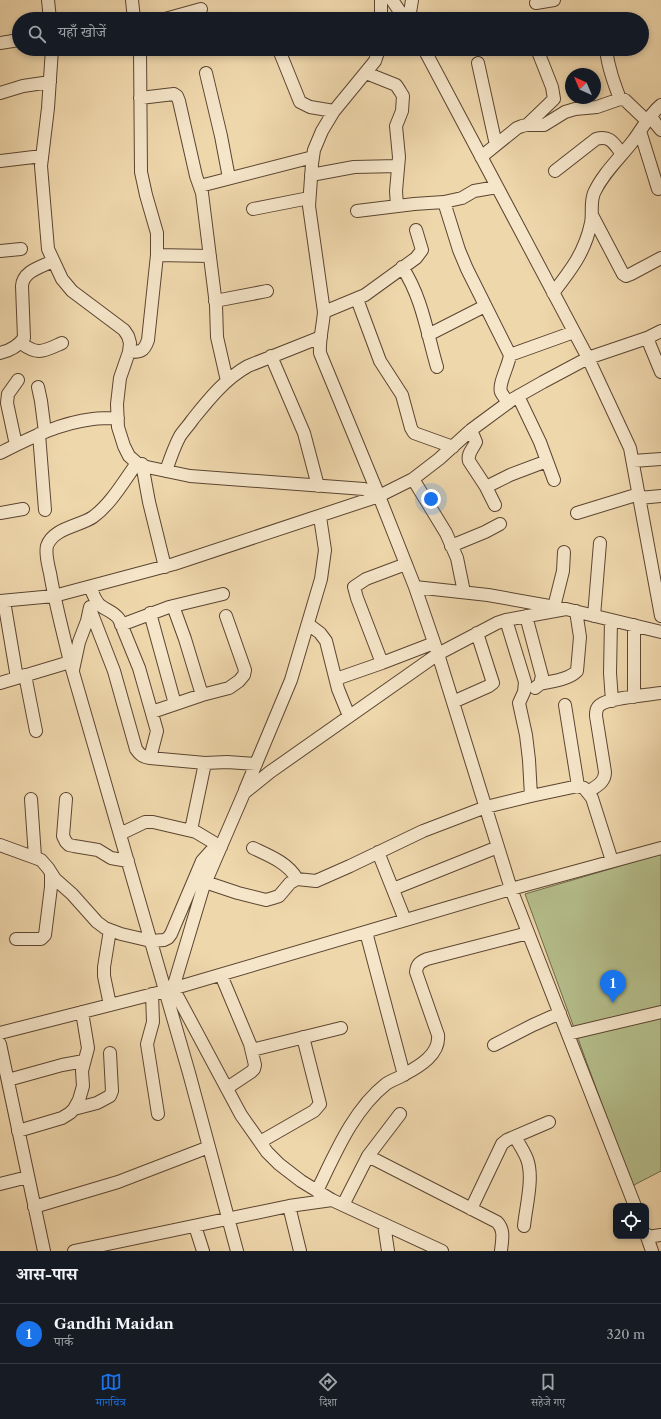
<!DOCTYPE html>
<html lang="hi">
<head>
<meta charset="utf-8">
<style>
  body { margin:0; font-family:"Libre Caslon Text","Noto Serif Devanagari",serif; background:#20242c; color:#f1f3f6 }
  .controls { position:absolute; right:12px; bottom:12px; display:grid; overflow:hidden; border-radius:8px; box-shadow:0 2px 6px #0003 }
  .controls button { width:36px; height:36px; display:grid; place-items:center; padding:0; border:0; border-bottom:1px solid #363941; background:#171b24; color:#f1f3f6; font:20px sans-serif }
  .compass { position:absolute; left:565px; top:68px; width:36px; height:36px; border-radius:50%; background:#171b24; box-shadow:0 2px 6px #0003; rotate:316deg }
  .you { position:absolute; left:431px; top:499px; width:14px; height:14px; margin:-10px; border:3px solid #fff; border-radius:50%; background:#1a73e8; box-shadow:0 0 0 6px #1a73e833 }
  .badge { display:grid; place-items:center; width:26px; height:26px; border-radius:50%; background:#1a73e8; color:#fff; font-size:13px; font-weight:700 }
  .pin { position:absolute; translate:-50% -33px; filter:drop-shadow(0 1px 2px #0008) }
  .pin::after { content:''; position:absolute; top:21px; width:14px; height:12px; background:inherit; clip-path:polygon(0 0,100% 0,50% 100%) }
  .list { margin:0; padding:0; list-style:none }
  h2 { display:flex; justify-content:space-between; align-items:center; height:52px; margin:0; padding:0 16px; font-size:17px }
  h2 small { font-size:13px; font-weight:400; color:#9ea1a6 }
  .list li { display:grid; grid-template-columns:26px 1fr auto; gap:12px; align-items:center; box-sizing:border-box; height:60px; padding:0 16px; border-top:1px solid #363941 }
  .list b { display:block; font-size:15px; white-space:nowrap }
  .list p { margin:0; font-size:13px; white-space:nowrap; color:#9ea1a6 }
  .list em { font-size:13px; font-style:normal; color:#9ea1a6 }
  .icon { flex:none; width:22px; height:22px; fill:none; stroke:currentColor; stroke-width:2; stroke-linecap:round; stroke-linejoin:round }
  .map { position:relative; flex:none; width:661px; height:1251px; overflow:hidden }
  .search { position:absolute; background:#171b24; box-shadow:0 2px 6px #0003; left:12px; right:12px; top:12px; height:44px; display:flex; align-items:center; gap:10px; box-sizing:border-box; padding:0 14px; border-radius:22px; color:#9ea1a6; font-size:15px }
  .sheet { height:112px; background:#171b24 }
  nav { display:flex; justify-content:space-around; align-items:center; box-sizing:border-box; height:56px; border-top:1px solid #363941; background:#171b24; font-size:11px; color:#9ea1a6 }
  nav a { display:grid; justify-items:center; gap:2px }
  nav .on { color:#1a73e8 }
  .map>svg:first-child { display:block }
  .green { fill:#b5bf8c; stroke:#706a4a }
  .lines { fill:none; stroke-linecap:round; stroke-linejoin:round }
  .minor-casing { stroke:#5b4531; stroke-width:14 }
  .minor { stroke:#f5e5c9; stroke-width:12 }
</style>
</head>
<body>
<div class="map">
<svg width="661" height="1251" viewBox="0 0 661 1251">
  <rect width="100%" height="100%" fill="#efd7ac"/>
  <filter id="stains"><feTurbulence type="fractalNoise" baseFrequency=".005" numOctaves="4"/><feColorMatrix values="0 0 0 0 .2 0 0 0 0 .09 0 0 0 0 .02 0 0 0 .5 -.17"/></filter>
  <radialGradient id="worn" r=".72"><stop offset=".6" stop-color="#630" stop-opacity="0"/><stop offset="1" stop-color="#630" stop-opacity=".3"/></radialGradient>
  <path class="green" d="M 661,854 L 661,1171 L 632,1186 L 525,894 Z"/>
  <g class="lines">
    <g class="minor-casing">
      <path id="minor" d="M 48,0 L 50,19
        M 132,0 L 134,19
        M 392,0 L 405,19
        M 536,3 L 554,0
        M 165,19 L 201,9
        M 381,19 L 381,0
        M 409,19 L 412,0
        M 0,43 L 19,40
        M 52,49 L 48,108 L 41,166 L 48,249 L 62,279 L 72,291 L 124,330 L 128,336 L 130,343 L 129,352 L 120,378 L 117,404 L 118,427 L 124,446 L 129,456 L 137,463 L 147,467 L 190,476 L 364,489 L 379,496 L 413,479 L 439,459 L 471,430 L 513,399 L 543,382 L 588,358 L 647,338 L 661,331
        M 379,49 L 375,61 L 334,111 L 322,131 L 314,150 L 312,164 L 309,206 L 324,312 C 323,326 319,339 320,353 L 379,496 L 415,587 L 438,654 L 511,889 L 635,1206
        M 424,49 L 588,358 L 630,448 L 661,616
        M 606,49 C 608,67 614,83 620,99
        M 279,50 L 300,102 L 310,107 L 334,111
        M 478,63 L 496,145
        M 206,73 L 221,136 L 229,178
        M 366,73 L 396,85 L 400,91 L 403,96 L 402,111 L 396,126 L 399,157 L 396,191 L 397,206
        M 0,93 L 23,86 L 50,82
        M 140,98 L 174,94 L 177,96 L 179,101 L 196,176 L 202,193 L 216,305 L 217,337 L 227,381
        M 651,116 L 656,124 L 661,130
        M 527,125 L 554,99 L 552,87 L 537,49
        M 640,131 L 658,189
        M 481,157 L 517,128 L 522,126 L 527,125 L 544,125 L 565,112 L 575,109 L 597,107 L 620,99 L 625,100 L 647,121
        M 0,161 L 42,156
        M 555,171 L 596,139 C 611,135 614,144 622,154
        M 311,175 L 354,167 L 398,166
        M 200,186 L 313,157
        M 444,202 L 459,250 L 467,269 L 510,355 C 509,365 498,384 501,392 C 503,396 506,399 508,403
        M 253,209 L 309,198
        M 357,211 L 414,204 L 444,202 L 462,198 L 474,191 L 497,187
        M 592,215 L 623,274 L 626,276 L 631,274 L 661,258
        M 0,251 L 21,249
        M 157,255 L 210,256
        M 402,267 C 422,297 427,333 437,367
        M 553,293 C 571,270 585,252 591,223 C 593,213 590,203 594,193 C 603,173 620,158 633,141 C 642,129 649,115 661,105
        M 357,299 L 380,361 L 402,395 L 411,428 L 414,433 L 453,447
        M 215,301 L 267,291
        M 324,312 L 365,295 L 416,258 L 422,250 L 416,230
        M 428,335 L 485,306
        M 647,338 L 661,372
        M 21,343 C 38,356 44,351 62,343
        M 129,352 C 140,352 144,352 148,340 L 157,255 L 157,233 L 146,195 L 141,172 L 140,49
        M 0,353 C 9,351 18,346 24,338 L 22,286 C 23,271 41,267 53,261
        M 510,355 L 574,332
        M 271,356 L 304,433 L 318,486
        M 38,387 L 41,401 L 45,432
        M 518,396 L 540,442 L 554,480
        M 471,430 L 476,442 C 473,449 467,453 469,461 L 486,487 L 495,505
        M 39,434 L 45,510
        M 16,445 L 7,403 L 8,394 L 18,380
        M 0,453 C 30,438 59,423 93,419 C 101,418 109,418 118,418
        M 633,461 L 661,459
        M 137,463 C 124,481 111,504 93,517 C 80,526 53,528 47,546 C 45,554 48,564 50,573 C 55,603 63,632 70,662 L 189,1073 L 237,1251
        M 142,464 L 149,502 L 165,567
        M 166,471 C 170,459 174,447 180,436 C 184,430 189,425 193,419 C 209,399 226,378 248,366 L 321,337
        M 413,479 L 446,533 L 457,558 L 464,592
        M 486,487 L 510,475 L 547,461
        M 639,498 L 661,496
        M 0,513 L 23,509
        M 577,513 L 639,494
        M 451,546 L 485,532 L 500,524
        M 90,587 C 93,593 95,602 101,606 C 108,611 114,612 119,619 L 139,668 L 157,731 L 150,758
        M 415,587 L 488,595 L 566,609 L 661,632
        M 0,601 L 54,596 L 174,564 L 379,496
        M 4,601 L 17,678
        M 173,606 L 185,639 L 202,695
        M 554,607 L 563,571 L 564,552
        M 90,609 L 114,671 L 136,749 C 140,755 143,757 150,758 L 205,763 L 227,762 L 256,764
        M 150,613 L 175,704
        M 526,616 L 542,676 L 540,684 L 535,688
        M 594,616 L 600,543
        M 506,620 L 525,682 L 524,692 L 519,703 L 526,735 L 529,760 L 531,796
        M 611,620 L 610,673 L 612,701
        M 308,624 L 320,633 L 326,641 L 338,689 L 349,716
        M 121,625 L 169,607 L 223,594
        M 634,625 L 634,697
        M 382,663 L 357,598 L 354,587 L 366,579 L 406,564
        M 73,670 L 79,642 L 87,621 L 90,607
        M 25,675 L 36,731
        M 336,679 L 382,663 L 434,643
        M 0,683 L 70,662
        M 540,684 C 552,681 568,680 577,671 L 580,637 L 576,611
        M 453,702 L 489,686 L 493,683 L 477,633
        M 565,705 L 578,786
        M 152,712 L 202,695 L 229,688 L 239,681 L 244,675 L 245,670 L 226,616
        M 245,790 L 291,680 L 321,579 L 325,550 L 320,517
        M 588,792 C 596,786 605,783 605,772 L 596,716 C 596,712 596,708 600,705 C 608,698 648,695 661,693
        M 31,799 L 35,857
        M 66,799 L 63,836 L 66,842 L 69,845 L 74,846 L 98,850 L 111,858 L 128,861
        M 191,830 L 205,763
        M 120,834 L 145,822 L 153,822 L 196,832 L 221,847
        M 0,845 L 41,860 L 48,868 L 55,879 L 72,894 L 97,922 L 105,928 L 121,934 L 151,941 L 164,940 L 168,938 L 171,934 L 202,861 L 211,851 L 221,847
        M 253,848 C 270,856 288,863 297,879
        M 378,852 L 405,920
        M 205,882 L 238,893 L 266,900 L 273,898 L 279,896 L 290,883 L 297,879 L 316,881 L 350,866 L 423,831 L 486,807 L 531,796 L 578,786 L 584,788 L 592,798 L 612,861
        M 393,889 L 498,847
        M 366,932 L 404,1075
        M 16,939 L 41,939 L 45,935 L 51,887 L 51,874
        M 221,975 L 250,1044 L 255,1065 L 254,1069 L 251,1072 L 227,1088
        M 152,994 L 153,1022 L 147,1044 L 158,1114
        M 110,1005 L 104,976 L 104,967 L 110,930
        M 0,1033 L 165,991 L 511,889 L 661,848
        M 568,1034 L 661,1012
        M 0,1044 L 44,1251
        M 494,1045 L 533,1025 L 560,1013
        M 252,1050 L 341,1028
        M 8,1080 L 62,1065 L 84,1061
        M 74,1109 L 97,1103 L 110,1096 L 112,1091 L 110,1053
        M 18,1131 L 62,1118 L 70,1113 L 74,1109 L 79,1100 L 83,1086 L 82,1071 L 88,1048 L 82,1012
        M 515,1137 C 519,1144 524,1151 527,1159 C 534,1177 526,1206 524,1226
        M 260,1142 L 314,1111 L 320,1104 L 303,1037
        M 368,1156 L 497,1222 C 505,1230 502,1240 501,1251
        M 0,1184 L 28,1177
        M 317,1191 C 335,1154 353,1110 386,1084 C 392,1080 399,1078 405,1074 C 420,1066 440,1054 438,1035 L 416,972 C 417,964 420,962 427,959 L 528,933
        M 343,1205 L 368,1156 L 400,1114
        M 289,1206 L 300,1251
        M 34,1207 L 118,1182 L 209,1147
        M 471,1209 L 502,1144 L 507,1140 L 549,1122
        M 384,1224 L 388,1251
        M 195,1226 L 203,1251
        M 646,1234 L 652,1251
        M 647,1237 L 661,1235
        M 74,1251 L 289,1206 L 332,1200
        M 442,1251 L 332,1200 L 301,1181 L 279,1164 L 267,1152 L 241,1115 L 173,988 L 203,888 L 244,793 L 270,772 L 438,654 L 497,623 L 506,620 L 566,609"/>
    </g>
    <use href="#minor" class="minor"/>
  </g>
  <rect width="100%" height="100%" filter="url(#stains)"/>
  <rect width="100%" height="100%" fill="url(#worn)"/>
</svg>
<div class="controls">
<button><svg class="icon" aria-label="locate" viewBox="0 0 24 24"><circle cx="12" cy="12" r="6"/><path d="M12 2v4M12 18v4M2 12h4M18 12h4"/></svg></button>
</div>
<svg class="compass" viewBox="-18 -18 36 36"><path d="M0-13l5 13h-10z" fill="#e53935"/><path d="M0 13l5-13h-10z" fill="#9ea1a6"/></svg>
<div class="you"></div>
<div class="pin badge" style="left:613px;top:1003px">1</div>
<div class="search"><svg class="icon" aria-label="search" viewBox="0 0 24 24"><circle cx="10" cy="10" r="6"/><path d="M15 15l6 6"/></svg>यहाँ खोजें</div>
</div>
<section class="sheet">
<h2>आस-पास<small></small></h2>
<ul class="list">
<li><span class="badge">1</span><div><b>Gandhi Maidan</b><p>पार्क</p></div><em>320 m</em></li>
</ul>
</section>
<nav>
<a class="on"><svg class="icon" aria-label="map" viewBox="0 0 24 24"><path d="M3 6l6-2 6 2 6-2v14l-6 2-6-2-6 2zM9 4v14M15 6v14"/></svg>मानचित्र</a>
<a><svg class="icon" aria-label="directions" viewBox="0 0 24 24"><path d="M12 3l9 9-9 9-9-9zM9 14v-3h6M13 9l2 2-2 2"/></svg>दिशा</a>
<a><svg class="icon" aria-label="saved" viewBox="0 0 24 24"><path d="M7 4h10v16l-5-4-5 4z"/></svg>सहेजे गए</a>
</nav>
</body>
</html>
